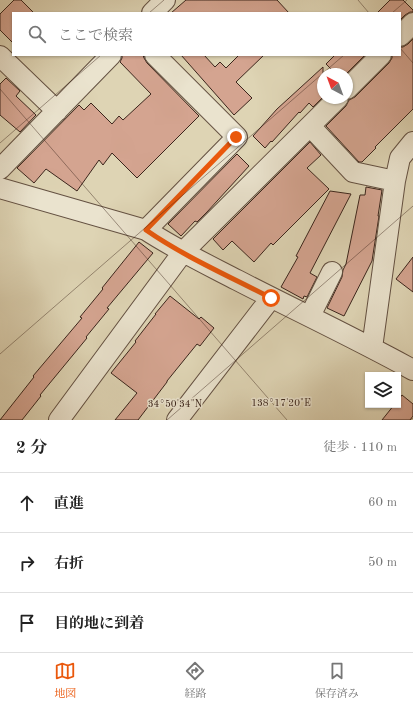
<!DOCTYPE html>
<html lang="ja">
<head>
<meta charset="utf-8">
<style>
  body { margin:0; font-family:"Old Standard TT","Noto Serif JP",serif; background:#f6f6f6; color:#222 }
  .controls { position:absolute; right:12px; bottom:12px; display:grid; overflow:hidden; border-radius:0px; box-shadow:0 1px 3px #0004 }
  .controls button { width:36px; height:36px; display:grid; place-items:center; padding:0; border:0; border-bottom:1px solid #e0e0e0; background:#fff; color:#222; font:20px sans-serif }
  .compass { position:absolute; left:317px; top:68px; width:36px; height:36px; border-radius:50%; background:#fff; box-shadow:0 1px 3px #0004; rotate:319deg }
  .stop { position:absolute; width:12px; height:12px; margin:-9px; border:3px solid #ea580c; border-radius:50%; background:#fff }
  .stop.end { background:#ea580c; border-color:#fff; box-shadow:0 1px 4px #0008 }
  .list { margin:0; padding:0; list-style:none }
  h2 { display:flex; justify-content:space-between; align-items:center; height:52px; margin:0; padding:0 16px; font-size:17px }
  h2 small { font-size:13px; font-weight:400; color:#767676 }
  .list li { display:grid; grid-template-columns:26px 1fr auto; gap:12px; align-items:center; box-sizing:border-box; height:60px; padding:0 16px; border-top:1px solid #e0e0e0 }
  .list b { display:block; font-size:15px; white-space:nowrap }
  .list em { font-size:13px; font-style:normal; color:#767676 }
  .icon { flex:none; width:22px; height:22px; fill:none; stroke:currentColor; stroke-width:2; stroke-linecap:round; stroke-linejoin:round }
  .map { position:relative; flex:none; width:413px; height:420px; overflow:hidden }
  .search { position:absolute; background:#fff; box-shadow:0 1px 3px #0004; left:12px; right:12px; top:12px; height:44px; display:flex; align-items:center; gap:10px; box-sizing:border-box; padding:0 14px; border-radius:0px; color:#767676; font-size:15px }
  .sheet { height:232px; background:#fff }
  nav { display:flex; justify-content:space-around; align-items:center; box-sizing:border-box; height:56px; border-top:1px solid #e0e0e0; background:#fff; font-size:11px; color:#767676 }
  nav a { display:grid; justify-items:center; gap:2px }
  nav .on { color:#ea580c }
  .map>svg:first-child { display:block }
  .building { fill:#d4a490; stroke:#3b251c }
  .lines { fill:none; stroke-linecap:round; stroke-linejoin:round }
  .minor-casing { stroke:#645142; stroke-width:22 }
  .minor { stroke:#eae3ce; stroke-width:20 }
  .route { stroke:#ea580c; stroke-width:5 }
  .ticks { fill:none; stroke:#3b251c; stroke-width:1; stroke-opacity:0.45 }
  .ticks-label { font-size:10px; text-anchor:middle; fill:#3b251c; stroke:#eae3ce; stroke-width:3; stroke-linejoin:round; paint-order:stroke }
</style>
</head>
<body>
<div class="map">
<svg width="413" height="420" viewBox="0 0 413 420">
  <rect width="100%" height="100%" fill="#ded4b4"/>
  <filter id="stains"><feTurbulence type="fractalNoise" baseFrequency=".005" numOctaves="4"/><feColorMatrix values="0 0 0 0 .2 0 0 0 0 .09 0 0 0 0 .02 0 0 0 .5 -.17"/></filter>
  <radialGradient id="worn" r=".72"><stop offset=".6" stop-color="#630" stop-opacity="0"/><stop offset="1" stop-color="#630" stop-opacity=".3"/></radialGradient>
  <path class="building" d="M 14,0 L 21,0 L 34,13 L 13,13 L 13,43 L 0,30 L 0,14 Z
    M 186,0 L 277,0 L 289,13 L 171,13 Z
    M 390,0 L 403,0 L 413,10 L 413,12 L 410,12 L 405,15 L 400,20 L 400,13 L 377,13 Z
    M 413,39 L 413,109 L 375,147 L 376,148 L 362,162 L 359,162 L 326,126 L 346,106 L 349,100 L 355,97 L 389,63 L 392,58 L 392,55 L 400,55 L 400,47 L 403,47 L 408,44 Z
    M 122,55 L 143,55 L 144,58 L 147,63 L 199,116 L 137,178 L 112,153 L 103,165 L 99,160 L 77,191 L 46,169 L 34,183 L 17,168 L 79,105 L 84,110 L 91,103 L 112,124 L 119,116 L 123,120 L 151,94 L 120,62 L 122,58 Z
    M 181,55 L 204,55 L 215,67 L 220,62 L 226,68 L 239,55 L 264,55 L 236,82 L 252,98 L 234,115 Z
    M 335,55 L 365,55 L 346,74 L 336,74 L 326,64 Z
    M 323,67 L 323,97 L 313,107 L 309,103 L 300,113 L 299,112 L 272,142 L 271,141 L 265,148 L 253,136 L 277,109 Z
    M 6,78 L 20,91 L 16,96 L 36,115 L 20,132 L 0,115 L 0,84 Z
    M 310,142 L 321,155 L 307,168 L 329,189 L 273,245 L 271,243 L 254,262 L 232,241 L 223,250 L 213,239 Z
    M 237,154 L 249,166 L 207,212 L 197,222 L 195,221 L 181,236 L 168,224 Z
    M 366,187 L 382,190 L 378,216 L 379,216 L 372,261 L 344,316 L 327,308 L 342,277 L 343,270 L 346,264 L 360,195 L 365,195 Z
    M 330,191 L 351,194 L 310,273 L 317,277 L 307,297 L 304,296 L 303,299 L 281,287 L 298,257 L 296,256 Z
    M 139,242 L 153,253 L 107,308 L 109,309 L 86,337 L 87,338 L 40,395 L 41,396 L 22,420 L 0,420 L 34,377 L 33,376 L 82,318 L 80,317 L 103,289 L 102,288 Z
    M 413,257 L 413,292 L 396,279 Z
    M 170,296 L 199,319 L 201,317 L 214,328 L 200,346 L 197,344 L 167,381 L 167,382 L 138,420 L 115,420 L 137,393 L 111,373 L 136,342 L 135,341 L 156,314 L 155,314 Z
    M 402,395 L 413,404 L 413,416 L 410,420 L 382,420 L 394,405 L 398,405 L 398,400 Z"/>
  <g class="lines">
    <g class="minor-casing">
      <path id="minor" d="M 152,13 L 165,0
        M 400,36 L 413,23
        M 0,56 L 57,111
        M 347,89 L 381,55
        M 310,126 L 353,172 L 395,181
        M 0,169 L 111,55
        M 0,188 L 146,230 C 175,249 206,264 237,280 C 295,310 355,338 413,370
        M 146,230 L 237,137 L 155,55
        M 310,316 L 332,272
        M 372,348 L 395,181 L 400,158 L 413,142
        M 59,420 L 183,252 L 338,98
        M 177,420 L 271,298"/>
    </g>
    <use href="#minor" class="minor"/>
  </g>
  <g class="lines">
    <path class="route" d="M 236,137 L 146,230 C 185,257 229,276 271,298"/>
  </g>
  <path class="ticks" d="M 358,0 L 369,13M 149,13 L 164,0M 392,13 L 407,0M 400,48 L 413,63M 0,89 L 287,420M 0,143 L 101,55M 0,354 L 344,55M 167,420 L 413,206M 410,420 L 413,418"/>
  <g class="ticks-label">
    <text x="281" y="406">138°17'20"E</text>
    <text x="175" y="407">34°50'34"N</text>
  </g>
  <rect width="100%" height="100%" filter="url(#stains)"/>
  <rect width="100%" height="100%" fill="url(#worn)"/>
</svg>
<div class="controls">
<button><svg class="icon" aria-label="layers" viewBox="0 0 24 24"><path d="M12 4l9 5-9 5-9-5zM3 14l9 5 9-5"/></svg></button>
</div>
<svg class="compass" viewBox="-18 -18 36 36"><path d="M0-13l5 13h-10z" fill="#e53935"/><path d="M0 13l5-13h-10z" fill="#767676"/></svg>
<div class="stop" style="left:271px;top:298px"></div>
<div class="stop end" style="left:236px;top:137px"></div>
<div class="search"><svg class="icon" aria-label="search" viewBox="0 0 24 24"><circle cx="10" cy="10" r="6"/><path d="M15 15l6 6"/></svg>ここで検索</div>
</div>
<section class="sheet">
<h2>2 分<small>徒歩 · 110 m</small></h2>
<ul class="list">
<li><svg class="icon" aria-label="ahead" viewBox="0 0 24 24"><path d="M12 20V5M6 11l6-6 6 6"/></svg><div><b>直進</b></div><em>60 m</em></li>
<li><svg class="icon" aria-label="right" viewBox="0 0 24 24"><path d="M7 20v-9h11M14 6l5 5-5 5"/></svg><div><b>右折</b></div><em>50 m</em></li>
<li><svg class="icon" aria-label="arrive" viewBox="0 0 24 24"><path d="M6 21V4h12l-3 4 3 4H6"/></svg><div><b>目的地に到着</b></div></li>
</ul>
</section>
<nav>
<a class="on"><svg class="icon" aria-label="map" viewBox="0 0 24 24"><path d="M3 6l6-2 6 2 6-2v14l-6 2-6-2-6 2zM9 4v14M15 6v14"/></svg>地図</a>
<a><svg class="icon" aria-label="directions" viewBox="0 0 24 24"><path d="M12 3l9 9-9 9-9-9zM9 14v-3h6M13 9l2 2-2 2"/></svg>経路</a>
<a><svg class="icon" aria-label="saved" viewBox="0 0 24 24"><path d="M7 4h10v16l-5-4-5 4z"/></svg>保存済み</a>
</nav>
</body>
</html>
